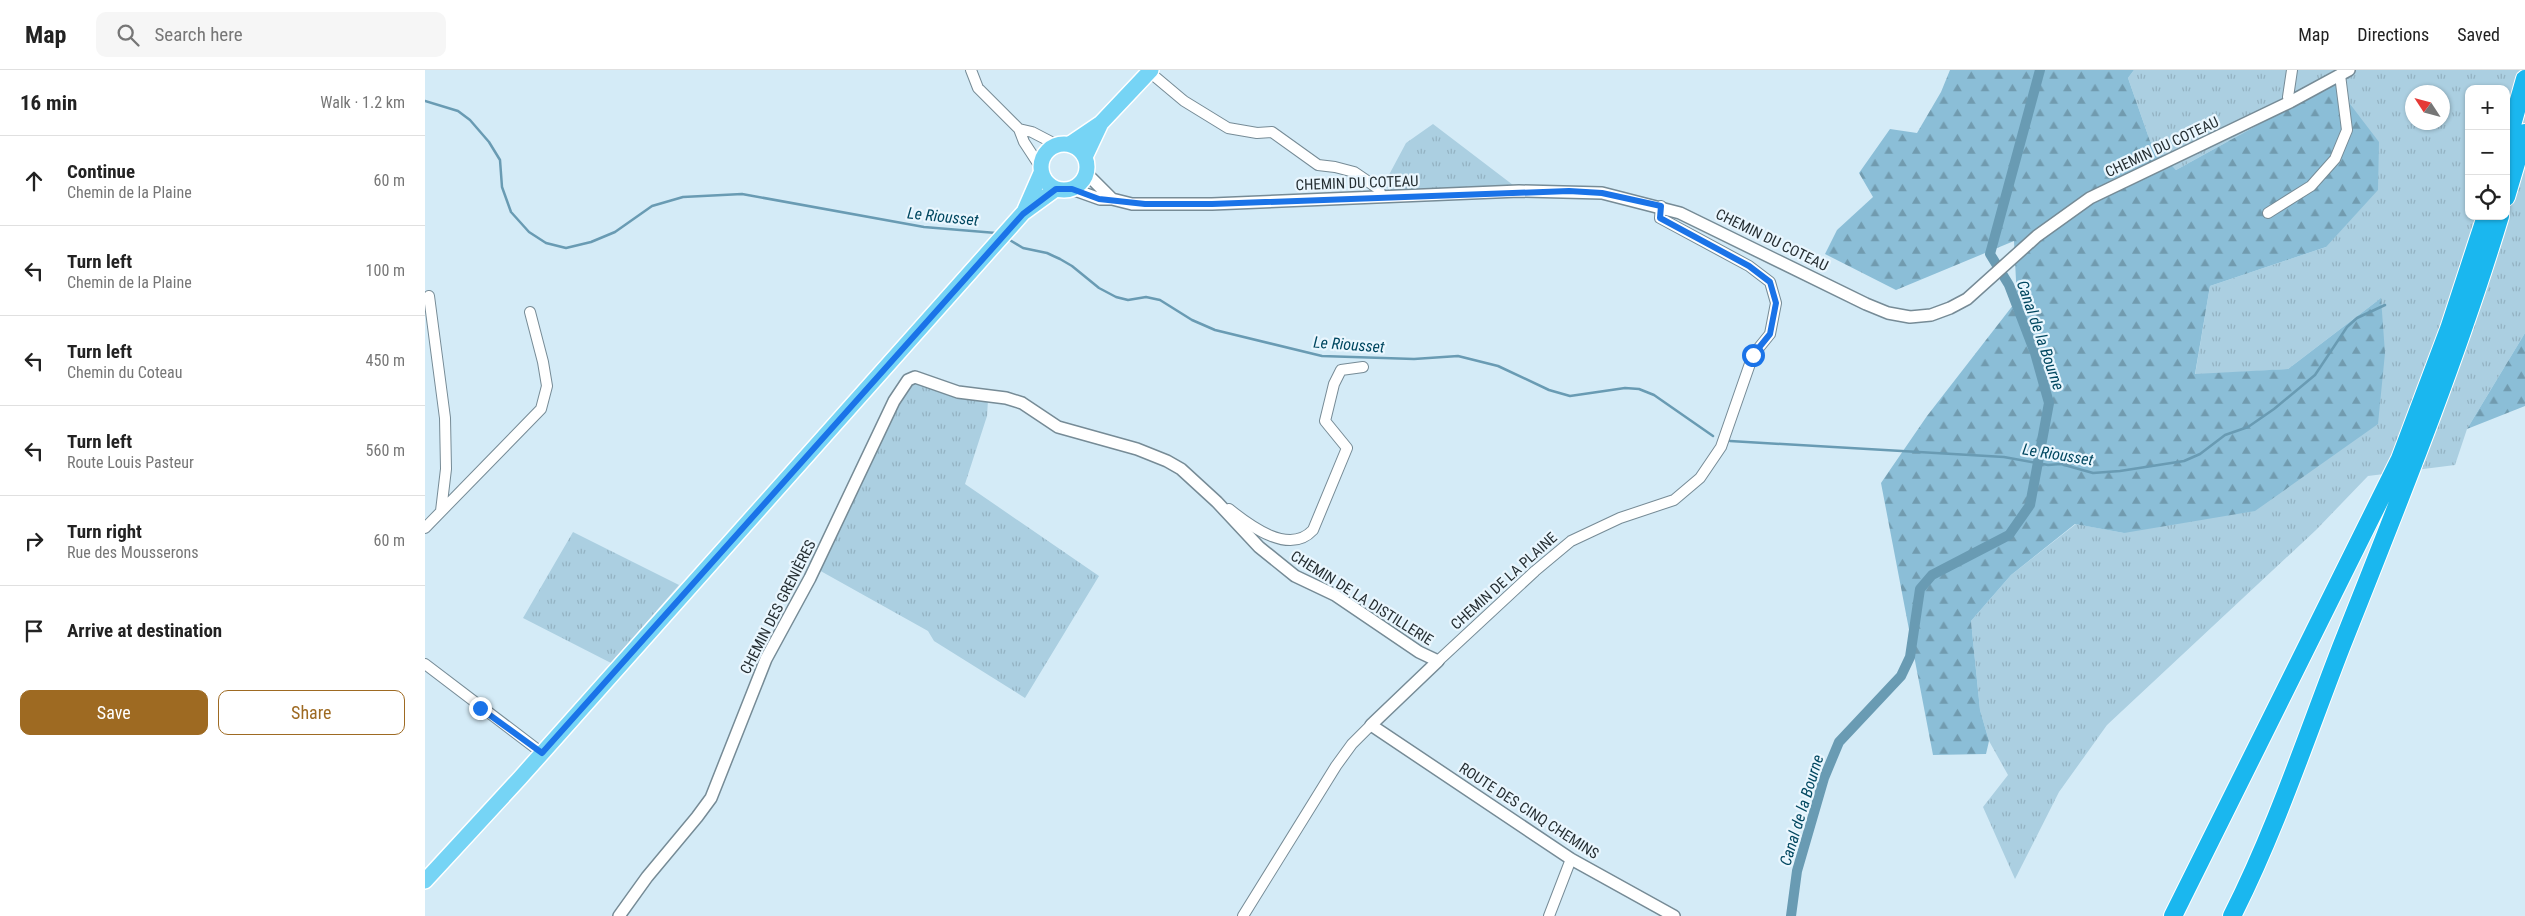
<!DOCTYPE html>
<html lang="en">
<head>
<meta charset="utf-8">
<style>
  body { margin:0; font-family:"Roboto Condensed",sans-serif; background:#f6f6f6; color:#222 }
  .controls { position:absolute; right:15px; top:15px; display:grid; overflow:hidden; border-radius:10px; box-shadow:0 1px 4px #0004 }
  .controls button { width:45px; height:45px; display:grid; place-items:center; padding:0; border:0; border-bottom:1px solid #e0e0e0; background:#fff; color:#222; font:25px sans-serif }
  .compass { position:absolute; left:1980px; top:15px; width:45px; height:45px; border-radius:50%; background:#fff; box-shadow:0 1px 4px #0004; rotate:306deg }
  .stop { position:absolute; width:15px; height:15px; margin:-11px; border:4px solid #1a73e8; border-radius:50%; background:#fff }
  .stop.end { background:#1a73e8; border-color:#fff; box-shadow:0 1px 5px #0008 }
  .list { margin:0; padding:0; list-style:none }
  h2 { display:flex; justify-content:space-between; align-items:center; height:65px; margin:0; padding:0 20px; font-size:21px }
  h2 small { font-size:16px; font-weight:400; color:#767676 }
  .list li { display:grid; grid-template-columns:32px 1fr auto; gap:15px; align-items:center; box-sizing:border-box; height:90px; padding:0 20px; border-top:1px solid #e0e0e0 }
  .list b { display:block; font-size:19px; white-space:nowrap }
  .list p { margin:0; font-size:16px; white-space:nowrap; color:#767676 }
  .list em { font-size:16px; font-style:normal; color:#767676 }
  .actions { display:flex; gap:10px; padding:15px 20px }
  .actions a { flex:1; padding:11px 0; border:1px solid #9e6a22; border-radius:10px; text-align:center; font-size:18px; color:#9e6a22 }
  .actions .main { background:#9e6a22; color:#fff }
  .icon { flex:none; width:28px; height:28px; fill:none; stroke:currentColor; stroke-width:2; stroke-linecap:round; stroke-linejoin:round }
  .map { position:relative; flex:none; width:2100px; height:846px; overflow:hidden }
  header { display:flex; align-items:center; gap:30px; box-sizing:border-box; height:70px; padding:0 25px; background:#fff; border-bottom:1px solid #e0e0e0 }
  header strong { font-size:24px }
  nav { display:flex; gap:28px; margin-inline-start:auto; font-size:18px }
  .search { width:350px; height:45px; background:#f6f6f6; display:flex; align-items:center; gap:12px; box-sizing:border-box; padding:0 18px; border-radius:10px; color:#767676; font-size:19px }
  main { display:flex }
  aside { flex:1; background:#fff }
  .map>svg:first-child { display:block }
  .grass { fill:url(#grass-tufts); fill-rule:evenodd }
  .forest { fill:url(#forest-firs) }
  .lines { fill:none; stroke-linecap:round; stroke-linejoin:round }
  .stream { stroke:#699bb3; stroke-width:2.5 }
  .canal { stroke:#699bb3; stroke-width:10 }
  .minor-casing { stroke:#768b96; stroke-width:12 }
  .tertiary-casing { stroke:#768b96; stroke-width:14 }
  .primary-casing { stroke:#fff; stroke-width:18 }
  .motorway-casing { stroke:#fff; stroke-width:20 }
  .minor { stroke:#fff; stroke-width:10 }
  .tertiary { stroke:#fff; stroke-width:11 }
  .primary { stroke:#76d4f5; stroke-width:15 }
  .motorway { stroke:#1ab7ef; stroke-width:18 }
  .route { stroke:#1a73e8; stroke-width:6 }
  .labels { text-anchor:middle; stroke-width:4.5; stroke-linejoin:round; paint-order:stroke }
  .street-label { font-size:15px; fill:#262f33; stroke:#e9f6fe }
  .water-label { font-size:16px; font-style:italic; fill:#004760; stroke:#e9f6fe }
</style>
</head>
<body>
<header>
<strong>Map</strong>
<div class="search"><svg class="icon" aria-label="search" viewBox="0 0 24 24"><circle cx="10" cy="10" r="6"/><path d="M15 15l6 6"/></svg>Search here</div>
<nav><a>Map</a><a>Directions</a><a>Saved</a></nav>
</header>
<main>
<aside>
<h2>16 min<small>Walk · 1.2 km</small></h2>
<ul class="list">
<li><svg class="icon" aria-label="ahead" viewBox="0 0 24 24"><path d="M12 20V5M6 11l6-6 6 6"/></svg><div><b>Continue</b><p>Chemin de la Plaine</p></div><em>60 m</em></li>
<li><svg class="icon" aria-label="left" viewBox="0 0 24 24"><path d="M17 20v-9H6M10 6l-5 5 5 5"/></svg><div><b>Turn left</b><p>Chemin de la Plaine</p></div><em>100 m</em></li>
<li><svg class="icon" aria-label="left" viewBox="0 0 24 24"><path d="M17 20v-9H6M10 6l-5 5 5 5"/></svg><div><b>Turn left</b><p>Chemin du Coteau</p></div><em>450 m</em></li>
<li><svg class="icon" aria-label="left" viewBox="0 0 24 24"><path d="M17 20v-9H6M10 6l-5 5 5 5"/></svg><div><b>Turn left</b><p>Route Louis Pasteur</p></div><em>560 m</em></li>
<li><svg class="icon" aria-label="right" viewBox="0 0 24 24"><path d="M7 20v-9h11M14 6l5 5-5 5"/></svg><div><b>Turn right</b><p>Rue des Mousserons</p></div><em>60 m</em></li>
<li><svg class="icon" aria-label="arrive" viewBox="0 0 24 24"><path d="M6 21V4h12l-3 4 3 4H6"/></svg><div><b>Arrive at destination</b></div></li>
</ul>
<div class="actions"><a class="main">Save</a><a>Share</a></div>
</aside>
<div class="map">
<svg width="2100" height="846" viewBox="0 0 2100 846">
  <defs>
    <pattern id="grass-tufts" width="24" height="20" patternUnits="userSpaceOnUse" patternTransform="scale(1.25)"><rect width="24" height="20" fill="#abcfe1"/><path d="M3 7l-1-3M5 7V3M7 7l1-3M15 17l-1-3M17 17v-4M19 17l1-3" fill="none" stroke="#93b2c2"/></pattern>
    <pattern id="forest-firs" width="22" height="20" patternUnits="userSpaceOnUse" patternTransform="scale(1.25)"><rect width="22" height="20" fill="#8bbed7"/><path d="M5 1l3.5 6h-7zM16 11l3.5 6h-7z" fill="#719baf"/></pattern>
  </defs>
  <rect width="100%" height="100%" fill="#d4ebf7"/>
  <path class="grass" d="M 1709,0 L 2100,0 L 2100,263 L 2042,359 L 2030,395 L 1943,406 L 1891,460 L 1682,655 L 1634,722 L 1590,809 L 1558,737 L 1583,705 L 1564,671 L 1555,640 L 1546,551 L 1586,505 L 1651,454 L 1699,463 L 1956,228 L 1863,299 L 1770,305 L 1785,216 L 1901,177 L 1909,13 L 1751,100 L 1725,71 L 1703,8 ZM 2044,19 L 2081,19 L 2081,146 L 2044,146 ZM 1988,22 L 2018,22 L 2018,52 L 1988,52 Z
    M 1008,54 L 1088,115 L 966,120 L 958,116 L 981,73 Z
    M 487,311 L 563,330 L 562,346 L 540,414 L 674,506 L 600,628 L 509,571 L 503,561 L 392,499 L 479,321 Z
    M 148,462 L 254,515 L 186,593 L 98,548 Z"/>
  <path class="forest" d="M 1525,0 L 1709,0 L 1703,8 L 1725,71 L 1751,100 L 1909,13 L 1954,72 L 1953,120 L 1901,177 L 1785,216 L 1770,304 L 1863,299 L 1956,228 L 1960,283 L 1953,354 L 1830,441 L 1699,463 L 1650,454 L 1586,505 L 1546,551 L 1555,640 L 1564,671 L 1561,684 L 1508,685 L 1456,413 L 1502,346 L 1592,230 L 1589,171 L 1471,220 L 1400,184 L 1412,160 L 1448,127 L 1434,103 L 1465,59 L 1492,63 L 1516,22 Z
    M 2100,263 L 2100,336 L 2042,359 Z"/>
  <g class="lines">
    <path class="stream" d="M 0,31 L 33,41 L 45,50 L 64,72 L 75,90 L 77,117 L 86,142 L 104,162 L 121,173 L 141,178 L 166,172 L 190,162 L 227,136 L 258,127 L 317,124 L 499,157 L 571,163
      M 583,169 L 598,178 L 622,183 L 635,189 L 647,196 L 674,218 L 691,227 L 703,230 L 721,227 L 735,230 L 767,250 L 790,260 L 897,286 L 989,289 L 1033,286 L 1073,296 L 1124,320 L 1145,326 L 1200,318 L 1214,319 L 1229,325 L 1288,366
      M 1305,371 L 1579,387 L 1623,395 L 1636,394 L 1668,403 L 1695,401 L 1759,391 L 1775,384 L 1800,365 L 1823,357 L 1849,339 L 1890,305 L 1922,257 L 1932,248 L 1960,235"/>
    <path class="canal" d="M 1366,846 L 1372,801 L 1399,708 L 1414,672 L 1476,606 L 1485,587 L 1495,519 L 1507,505 L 1584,465 L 1605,435 L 1624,333 L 1610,283 L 1584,215 L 1565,184 L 1615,0"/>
    <g class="minor-casing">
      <path id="minor" d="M 546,0 L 553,18 L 594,59 L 599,72 L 616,98
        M 722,0 L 759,31 L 803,58 L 832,63 L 847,62 L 893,95 L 910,97 L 929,102 L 954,119 L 956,127
        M 1865,32 L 1863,27 L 1867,0
        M 594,59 L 607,62 L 632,75
        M 1843,143 L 1886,116 L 1910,89 L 1922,60 L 1915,5
        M 4,226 L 20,348 L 21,399 L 16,441
        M 804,439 C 824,455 864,486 888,460 L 922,378 L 900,351 L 909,314 L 916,300 L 938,297
        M 0,458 L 116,339 L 122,316 L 118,292 L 105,242
        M 1013,591 L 1110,501 L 1146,471 L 1195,448 L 1249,430 L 1275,408 L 1296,377 L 1328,285 L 1345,264 L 1351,233 L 1345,212 L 1324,196 L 1235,148 L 1236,136
        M 0,594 L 117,683
        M 818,846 L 911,696 L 927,674 L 946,655
        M 1124,846 L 1146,789"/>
    </g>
    <g class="tertiary-casing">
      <path id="tertiary" d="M 662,104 L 687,129
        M 647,119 L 675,129 L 687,129 L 707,134 L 787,134 L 1094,121 L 1177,123 L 1255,143 L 1441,234 L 1463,243 L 1485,247 L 1506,245 L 1525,238 L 1542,229 L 1612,166 L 1665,128 L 1865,32 L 1924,0
        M 194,846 L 222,807 L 272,747 L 286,728 L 341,589 L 385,508 L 469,331 L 483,310 L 490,307 L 533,322 L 581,328 L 597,333 L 633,357 L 712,379 L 742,391 L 756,399 L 792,432 L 834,477 L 870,506 L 910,525 L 994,582 L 1013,591 L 946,655 L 1146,789 L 1249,846"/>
    </g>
    <g class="primary-casing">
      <path id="primary" d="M616 97a23 23 0 1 1 46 0a23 23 0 1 1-46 0Z
        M 645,74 L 676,53 L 726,0
        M 660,87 L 676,53
        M 599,142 L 616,103
        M 0,811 L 95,708 L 598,143 L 631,119"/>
    </g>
    <g class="motorway-casing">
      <path id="motorway" d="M 2081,76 L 2100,9
        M 2081,127 L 2100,63
        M 1748,846 L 1975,389 L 2024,259 L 2061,146
        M 1807,846 C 1850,761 1881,668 1915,580 C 1972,436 2030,294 2075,146"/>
    </g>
    <use href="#minor" class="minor"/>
    <use href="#tertiary" class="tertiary"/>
    <use href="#primary" class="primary"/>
    <use href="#motorway" class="motorway"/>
  </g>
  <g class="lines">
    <path class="route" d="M 55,638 L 117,683 L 598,144 L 631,119 L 647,119 L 674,129 L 720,134 L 787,134 L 1144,121 L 1177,123 L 1236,136 L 1235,148 L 1324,196 L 1345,212 L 1351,233 L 1345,264 L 1328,285"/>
  </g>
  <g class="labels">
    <g class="street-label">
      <text transform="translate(1737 77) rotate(-25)" y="5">CHEMIN DU COTEAU</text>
      <text transform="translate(932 113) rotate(-2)" y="5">CHEMIN DU COTEAU</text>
      <text transform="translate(1347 170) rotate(26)" y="5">CHEMIN DU COTEAU</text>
      <text transform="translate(1079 511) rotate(-42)" y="5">CHEMIN DE LA PLAINE</text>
      <text transform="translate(937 528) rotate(32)" y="5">CHEMIN DE LA DISTILLERIE</text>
      <text transform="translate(353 537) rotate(-63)" y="5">CHEMIN DES GRENIÈRES</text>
      <text transform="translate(1104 741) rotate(33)" y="5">ROUTE DES CINQ CHEMINS</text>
    </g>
    <g class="water-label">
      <text transform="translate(518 146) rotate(6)" y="6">Le Riousset</text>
      <text transform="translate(1616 265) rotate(71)" y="6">Canal de la Bourne</text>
      <text transform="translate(924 274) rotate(4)" y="6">Le Riousset</text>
      <text transform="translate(1633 384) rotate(9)" y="6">Le Riousset</text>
      <text transform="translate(1376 740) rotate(-73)" y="6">Canal de la Bourne</text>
    </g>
  </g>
</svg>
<div class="controls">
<button>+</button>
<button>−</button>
<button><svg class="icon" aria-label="locate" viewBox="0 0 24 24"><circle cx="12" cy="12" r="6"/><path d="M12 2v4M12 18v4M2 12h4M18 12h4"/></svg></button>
</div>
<svg class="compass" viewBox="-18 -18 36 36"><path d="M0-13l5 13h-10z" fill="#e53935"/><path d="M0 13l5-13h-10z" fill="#767676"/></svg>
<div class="stop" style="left:1328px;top:285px"></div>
<div class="stop end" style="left:55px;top:638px"></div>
</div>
</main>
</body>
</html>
